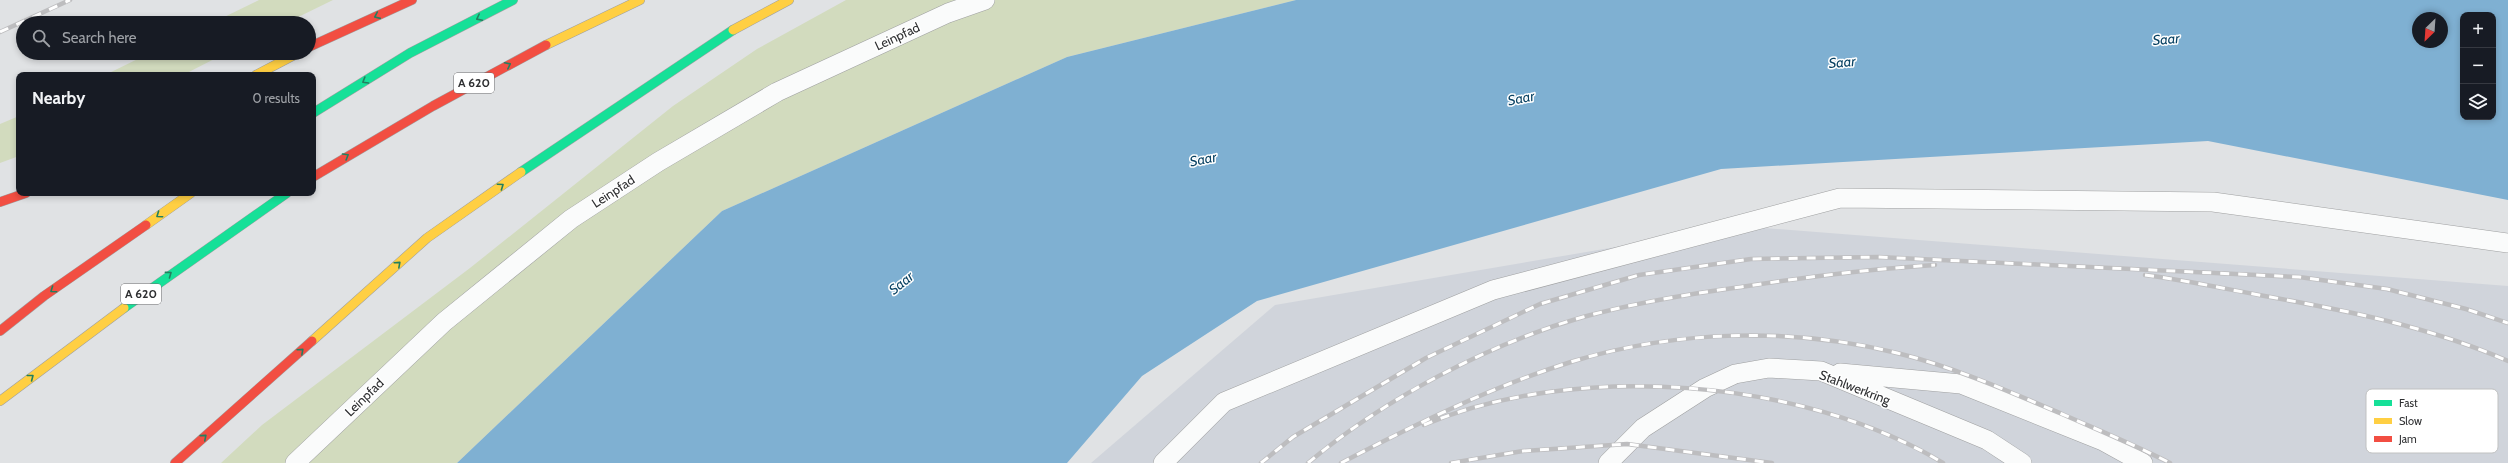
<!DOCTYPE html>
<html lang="en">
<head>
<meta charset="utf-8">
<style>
  body { margin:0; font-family:Cabin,sans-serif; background:#20242c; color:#f1f3f6 }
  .controls { position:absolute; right:12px; top:12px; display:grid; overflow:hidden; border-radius:8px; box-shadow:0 2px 6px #0003 }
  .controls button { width:36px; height:36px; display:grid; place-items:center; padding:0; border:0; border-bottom:1px solid #363941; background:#171b24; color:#f1f3f6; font:20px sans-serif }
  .compass { position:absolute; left:2412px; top:12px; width:36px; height:36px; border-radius:50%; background:#171b24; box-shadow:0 2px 6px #0003; rotate:205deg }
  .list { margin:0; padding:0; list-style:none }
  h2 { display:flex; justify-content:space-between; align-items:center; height:52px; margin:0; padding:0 16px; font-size:17px }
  h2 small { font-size:13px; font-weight:400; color:#9ea1a6 }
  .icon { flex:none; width:22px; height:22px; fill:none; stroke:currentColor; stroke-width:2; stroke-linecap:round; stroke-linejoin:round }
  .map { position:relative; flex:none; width:2508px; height:463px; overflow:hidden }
  .search { position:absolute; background:#171b24; box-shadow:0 2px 6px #0003; left:16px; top:16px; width:300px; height:44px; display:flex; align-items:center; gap:10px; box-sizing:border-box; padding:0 14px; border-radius:22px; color:#9ea1a6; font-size:15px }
  .panel { position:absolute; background:#171b24; box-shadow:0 2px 6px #0003; left:16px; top:72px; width:300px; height:124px; border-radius:8px }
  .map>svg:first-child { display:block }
  .built { fill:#d0d4db }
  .green { fill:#d2dbbe }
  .water { fill:#7fb0d2; fill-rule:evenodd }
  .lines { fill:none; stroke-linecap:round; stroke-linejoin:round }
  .lane-casing { stroke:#9fa0a1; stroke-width:20 }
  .fast-casing { stroke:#9fa0a1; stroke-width:10 }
  .slow-casing { stroke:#9fa0a1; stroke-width:10 }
  .jam-casing { stroke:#9fa0a1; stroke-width:10 }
  .lane { stroke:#fafbfb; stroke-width:19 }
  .fast { stroke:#16e098; stroke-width:9 }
  .slow { stroke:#ffcf43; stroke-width:9 }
  .jam { stroke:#f24e42; stroke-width:9 }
  .rail-casing { stroke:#bdbdbf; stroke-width:4.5 }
  .rail { stroke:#fff; stroke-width:3; stroke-dasharray:9; stroke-linecap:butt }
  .oneway { stroke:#237f5f }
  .labels { text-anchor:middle; stroke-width:3; stroke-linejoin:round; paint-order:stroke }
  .shield { fill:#fff; stroke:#6d6d6f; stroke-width:1 }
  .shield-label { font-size:12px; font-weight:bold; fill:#2e2f31 }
  .street-label { font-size:13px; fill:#2e2f31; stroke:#fff }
  .water-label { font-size:14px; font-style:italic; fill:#0a4364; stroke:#fff }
  .key { fill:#fff; stroke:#c0c1c1; stroke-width:1 }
  .key-label { font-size:11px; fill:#2e2f31 }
</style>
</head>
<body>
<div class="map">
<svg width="2508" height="463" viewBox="0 0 2508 463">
  <rect width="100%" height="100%" fill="#e0e2e4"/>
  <path class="built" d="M 1739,226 L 2508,286 L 2508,463 L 1091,463 L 1275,305 Z"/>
  <path class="green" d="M 259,0 L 333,0 L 286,23 L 212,23 Z
    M 846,0 L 1296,0 L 1067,57 L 722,211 L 457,463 L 221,463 L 262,425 L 470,268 L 673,106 L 757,49 Z
    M 150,53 L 226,53 L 183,75 L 105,75 Z
    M 19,116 L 19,156 L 0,163 L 0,124 Z"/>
  <path class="water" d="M 1296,0 L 2508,0 L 2508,200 L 2208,141 L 1721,169 L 1257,301 L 1142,376 L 1067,463 L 457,463 L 722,211 L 1067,57 ZM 2463,15 L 2493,15 L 2493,117 L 2463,117 ZM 2418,18 L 2442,18 L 2442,42 L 2418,42 Z"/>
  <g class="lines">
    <g class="lane-casing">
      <path id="lane" d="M 1840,373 L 1961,384 L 2103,441 L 2143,463
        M 295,463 L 444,322 L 571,219 L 658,162 L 777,92 L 948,13 L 985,0
        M 1163,463 L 1224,402 L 1493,290 L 1840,198 L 2213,202 L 2508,243
        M 1608,463 L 1643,428 L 1705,388 L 1735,374 L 1769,368 L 1821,371 L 1987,440 L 2022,463"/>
    </g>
    <g class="fast-casing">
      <path id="fast" d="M 313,113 L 410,53 L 513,0
        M 521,172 L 733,30
        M 124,308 L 287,193"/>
    </g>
    <g class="slow-casing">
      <path id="slow" d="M 733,30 L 789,0
        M 546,45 L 640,0
        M 256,75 L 298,53
        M 146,225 L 191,193
        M 312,341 L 427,238 L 521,172
        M 0,401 L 124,308"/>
    </g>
    <g class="jam-casing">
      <path id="jam" d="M 309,47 L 412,0
        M 313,177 L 433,106 L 546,45
        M 0,202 L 26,193
        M 0,331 L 44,296 L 146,225
        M 175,463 L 312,341"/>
    </g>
    <use href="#lane" class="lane"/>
    <use href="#fast" class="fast"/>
    <use href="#slow" class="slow"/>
    <use href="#jam" class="jam"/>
    <g class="rail-casing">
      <path id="rail" d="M 0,32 L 70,0
        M 2145,275 C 2184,280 2221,288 2259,295 C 2344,310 2428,326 2508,361
        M 1424,425 C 1575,361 1803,378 1943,463
        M 1261,463 L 1293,437 L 1426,358 L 1540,304 L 1639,275 L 1751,259 L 1878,257 L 2299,277 L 2387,289 L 2466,309 L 2508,323
        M 1308,463 C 1384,399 1488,344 1583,317 C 1635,303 1688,294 1741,287 C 1806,277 1870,269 1935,265
        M 1341,463 C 1416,424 1493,386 1574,361 C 1678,330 1792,327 1897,353 C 1954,367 2008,391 2062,414 C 2098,430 2135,445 2170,463
        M 1451,463 L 1523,451 L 1627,444 L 1772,463"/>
    </g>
    <use href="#rail" class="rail"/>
  </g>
  <defs><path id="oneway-chevron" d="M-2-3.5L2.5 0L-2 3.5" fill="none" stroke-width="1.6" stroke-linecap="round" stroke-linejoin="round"/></defs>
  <g class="oneway">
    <use href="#oneway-chevron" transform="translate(377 16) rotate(156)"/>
    <use href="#oneway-chevron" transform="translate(479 18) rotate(153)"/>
    <use href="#oneway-chevron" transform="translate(508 65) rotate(-27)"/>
    <use href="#oneway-chevron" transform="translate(365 81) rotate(149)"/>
    <use href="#oneway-chevron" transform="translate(346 156) rotate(-31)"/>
    <use href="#oneway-chevron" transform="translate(501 186) rotate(-35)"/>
    <use href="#oneway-chevron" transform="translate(159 215) rotate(145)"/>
    <use href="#oneway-chevron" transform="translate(398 264) rotate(-42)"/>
    <use href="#oneway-chevron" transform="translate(169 274) rotate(-36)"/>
    <use href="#oneway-chevron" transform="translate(53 290) rotate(145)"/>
    <use href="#oneway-chevron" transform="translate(301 351) rotate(-42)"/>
    <use href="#oneway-chevron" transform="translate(31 377) rotate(-38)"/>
    <use href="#oneway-chevron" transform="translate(204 437) rotate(-41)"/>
  </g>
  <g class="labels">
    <g class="shield">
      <rect x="454" y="73" width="40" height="20" rx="3"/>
      <rect x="121" y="284" width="40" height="20" rx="3"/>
    </g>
    <g class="shield-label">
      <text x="474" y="87">A 620</text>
      <text x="141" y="298">A 620</text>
    </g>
    <g class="street-label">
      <text transform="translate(897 36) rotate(-25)" y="5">Leinpfad</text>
      <text transform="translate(613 191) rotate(-33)" y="5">Leinpfad</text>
      <text transform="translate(1855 387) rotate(21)" y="5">Stahlwerkring</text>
      <text transform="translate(364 397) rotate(-44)" y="5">Leinpfad</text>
    </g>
    <g class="water-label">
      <text transform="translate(2166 39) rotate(-4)" y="5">Saar</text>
      <text transform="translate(1842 62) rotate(-4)" y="5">Saar</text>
      <text transform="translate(1521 98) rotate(-11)" y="5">Saar</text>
      <text transform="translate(1203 159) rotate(-11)" y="5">Saar</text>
      <text transform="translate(901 283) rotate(-39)" y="5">Saar</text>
    </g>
  </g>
  <rect x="2366" y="389" width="132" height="64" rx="6" class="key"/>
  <rect x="2374" y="400" width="18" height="6" fill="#16e098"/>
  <rect x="2374" y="418" width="18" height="6" fill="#ffcf43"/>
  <rect x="2374" y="436" width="18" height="6" fill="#f24e42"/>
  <g class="key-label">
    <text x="2399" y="407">Fast</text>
    <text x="2399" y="425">Slow</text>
    <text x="2399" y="443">Jam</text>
  </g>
</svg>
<div class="controls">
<button>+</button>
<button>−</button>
<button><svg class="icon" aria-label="layers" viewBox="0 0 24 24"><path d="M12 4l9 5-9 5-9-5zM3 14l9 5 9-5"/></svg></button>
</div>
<svg class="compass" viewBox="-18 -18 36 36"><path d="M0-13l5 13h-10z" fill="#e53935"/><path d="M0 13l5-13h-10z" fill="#9ea1a6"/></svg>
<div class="search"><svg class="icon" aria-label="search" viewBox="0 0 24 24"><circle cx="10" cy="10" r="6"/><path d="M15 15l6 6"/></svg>Search here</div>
<section class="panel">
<h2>Nearby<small>0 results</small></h2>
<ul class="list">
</ul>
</section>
</div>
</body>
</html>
